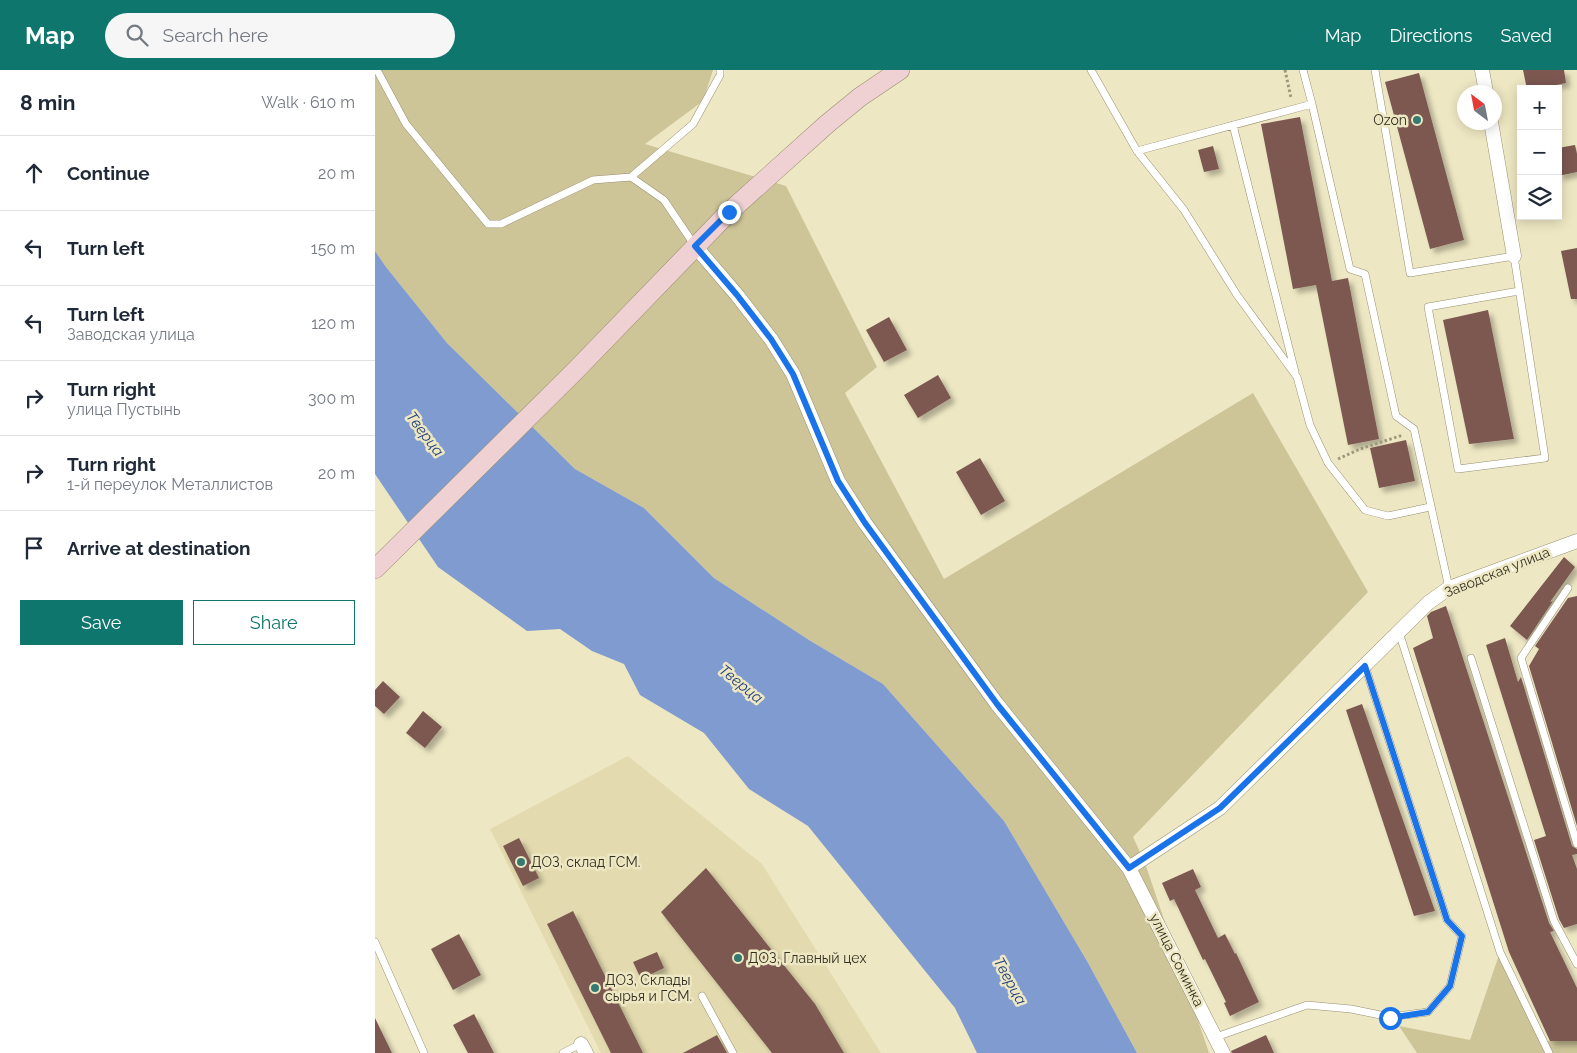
<!DOCTYPE html>
<html lang="en">
<head>
<meta charset="utf-8">
<style>
  body { margin:0; font-family:Raleway,sans-serif; background:#f6f6f7; color:#1f2937 }
  .controls { position:absolute; right:15px; top:15px; display:grid; overflow:hidden; border-radius:0px; box-shadow:0 2px 12px #0003 }
  .controls button { width:45px; height:45px; display:grid; place-items:center; padding:0; border:0; border-bottom:1px solid #e0e1e3; background:#fff; color:#1f2937; font:25px sans-serif }
  .compass { position:absolute; left:1082px; top:15px; width:45px; height:45px; border-radius:50%; background:#fff; box-shadow:0 2px 12px #0003; rotate:328deg }
  .stop { position:absolute; width:15px; height:15px; margin:-11px; border:4px solid #1a73e8; border-radius:50%; background:#fff }
  .stop.end { background:#1a73e8; border-color:#fff; box-shadow:0 1px 5px #0008 }
  .list { margin:0; padding:0; list-style:none }
  h2 { display:flex; justify-content:space-between; align-items:center; height:65px; margin:0; padding:0 20px; font-size:21px }
  h2 small { font-size:16px; font-weight:400; color:#747a83 }
  .list li { display:grid; grid-template-columns:32px 1fr auto; gap:15px; align-items:center; box-sizing:border-box; height:75px; padding:0 20px; border-top:1px solid #e0e1e3 }
  .list b { display:block; font-size:19px; white-space:nowrap }
  .list p { margin:0; font-size:16px; white-space:nowrap; color:#747a83 }
  .list em { font-size:16px; font-style:normal; color:#747a83 }
  .actions { display:flex; gap:10px; padding:15px 20px }
  .actions a { flex:1; padding:11px 0; border:1px solid #0f766e; border-radius:0px; text-align:center; font-size:18px; color:#0f766e }
  .actions .main { background:#0f766e; color:#fff }
  .icon { flex:none; width:28px; height:28px; fill:none; stroke:currentColor; stroke-width:2; stroke-linecap:round; stroke-linejoin:round }
  .map { position:relative; flex:none; width:1202px; height:983px; overflow:hidden }
  header { display:flex; align-items:center; gap:30px; box-sizing:border-box; height:70px; padding:0 25px; background:#0f766e; color:#fff }
  header strong { font-size:24px }
  nav { display:flex; gap:28px; margin-inline-start:auto; font-size:18px }
  .search { width:350px; height:45px; background:#f6f6f7; display:flex; align-items:center; gap:12px; box-sizing:border-box; padding:0 18px; border-radius:28px; color:#747a83; font-size:19px }
  main { display:flex }
  aside { flex:1; background:#fff }
  .map>svg:first-child { display:block }
  .built { fill:#e3daaf }
  .green { fill:#cdc498 }
  .water { fill:#7f9bcf }
  .building { fill:#7b5851; filter:url(#shadow) }
  .lines { fill:none; stroke-linecap:round; stroke-linejoin:round }
  .lane-casing { stroke:#97906f; stroke-width:8 }
  .street-casing { stroke:#97906f; stroke-width:15 }
  .secondary-casing { stroke:#97906f; stroke-width:20 }
  .path { stroke:#9d987d; stroke-width:3; stroke-dasharray:2.5 2.5; stroke-linecap:butt }
  .lane { stroke:#fff; stroke-width:7 }
  .street { stroke:#fff; stroke-width:14 }
  .secondary { stroke:#efd0d3; stroke-width:19 }
  .route { stroke:#1a73e8; stroke-width:6 }
  .poi-dot { fill:#357a71; stroke:#eee7c3; stroke-width:2 }
  .labels { text-anchor:middle; stroke-width:5; stroke-linejoin:round; paint-order:stroke }
  .poi-label { font-size:14px; fill:#333022; stroke:#eee7c3; text-anchor:start }
  .street-label { font-size:14px; fill:#333022; stroke:#eee7c3 }
  .water-label { font-size:15px; font-style:italic; fill:#1f3f7d; stroke:#eee7c3 }
</style>
</head>
<body>
<header>
<strong>Map</strong>
<div class="search"><svg class="icon" aria-label="search" viewBox="0 0 24 24"><circle cx="10" cy="10" r="6"/><path d="M15 15l6 6"/></svg>Search here</div>
<nav><a>Map</a><a>Directions</a><a>Saved</a></nav>
</header>
<main>
<aside>
<h2>8 min<small>Walk · 610 m</small></h2>
<ul class="list">
<li><svg class="icon" aria-label="ahead" viewBox="0 0 24 24"><path d="M12 20V5M6 11l6-6 6 6"/></svg><div><b>Continue</b></div><em>20 m</em></li>
<li><svg class="icon" aria-label="left" viewBox="0 0 24 24"><path d="M17 20v-9H6M10 6l-5 5 5 5"/></svg><div><b>Turn left</b></div><em>150 m</em></li>
<li><svg class="icon" aria-label="left" viewBox="0 0 24 24"><path d="M17 20v-9H6M10 6l-5 5 5 5"/></svg><div><b>Turn left</b><p>Заводская улица</p></div><em>120 m</em></li>
<li><svg class="icon" aria-label="right" viewBox="0 0 24 24"><path d="M7 20v-9h11M14 6l5 5-5 5"/></svg><div><b>Turn right</b><p>улица Пустынь</p></div><em>300 m</em></li>
<li><svg class="icon" aria-label="right" viewBox="0 0 24 24"><path d="M7 20v-9h11M14 6l5 5-5 5"/></svg><div><b>Turn right</b><p>1-й переулок Металлистов</p></div><em>20 m</em></li>
<li><svg class="icon" aria-label="arrive" viewBox="0 0 24 24"><path d="M6 21V4h12l-3 4 3 4H6"/></svg><div><b>Arrive at destination</b></div></li>
</ul>
<div class="actions"><a class="main">Save</a><a>Share</a></div>
</aside>
<div class="map">
<svg width="1202" height="983" viewBox="0 0 1202 983">
  <defs>
    <filter id="shadow"><feDropShadow dx="4.5" dy="4.5" stdDeviation="2.5" flood-color="#0004"/></filter>
  </defs>
  <rect width="100%" height="100%" fill="#eee7c3"/>
  <path class="built" d="M 253,686 L 387,794 L 506,983 L 226,983 L 115,759 Z"/>
  <path class="green" d="M 0,0 L 338,0 L 328,31 L 270,74 L 411,116 L 502,297 L 470,323 L 569,509 L 878,323 L 993,522 L 758,767 L 770,793 L 834,983 L 762,983 L 712,891 L 629,751 L 508,614 L 434,570 L 339,508 L 269,438 L 200,399 L 72,273 L 11,197 L 0,181 Z
    M 1125,882 L 1168,971 L 1202,971 L 1202,983 L 1042,983 L 1024,956 L 1095,970 Z"/>
  <path class="water" d="M 0,181 L 11,197 L 72,273 L 200,399 L 269,438 L 339,508 L 434,570 L 508,614 L 629,751 L 712,891 L 762,983 L 602,983 L 580,938 L 433,756 L 374,719 L 329,663 L 265,625 L 249,594 L 217,581 L 185,559 L 152,561 L 63,497 L 0,404 Z"/>
  <path class="building" d="M 1148,0 L 1189,0 L 1191,13 L 1161,19 L 1152,19 Z
    M 1044,3 L 1089,170 L 1055,179 L 1010,12 Z
    M 925,47 L 957,211 L 973,208 L 1004,369 L 973,375 L 941,215 L 918,219 L 886,54 Z
    M 1200,75 L 1202,84 L 1202,102 L 1183,106 L 1183,78 Z
    M 838,76 L 844,99 L 829,102 L 823,80 Z
    M 1202,178 L 1202,229 L 1196,229 L 1186,181 Z
    M 1113,240 L 1139,369 L 1094,374 L 1068,250 Z
    M 514,247 L 532,280 L 509,292 L 491,260 Z
    M 563,305 L 576,328 L 543,348 L 529,325 Z
    M 1031,370 L 1040,411 L 1004,418 L 995,378 Z
    M 605,388 L 630,431 L 606,445 L 581,402 Z
    M 1189,487 L 1200,497 L 1175,532 L 1178,531 L 1152,570 L 1135,556 Z
    M 1202,526 L 1202,756 L 1154,596 L 1164,579 L 1160,576 L 1193,528 Z
    M 1071,536 L 1174,853 L 1179,861 L 1175,862 L 1202,918 L 1202,971 L 1175,971 L 1134,882 L 1038,578 L 1058,568 L 1052,546 L 1056,542 Z
    M 1130,568 L 1143,612 L 1146,607 L 1197,776 L 1202,779 L 1202,784 L 1197,785 L 1202,799 L 1202,854 L 1189,858 L 1184,849 L 1159,770 L 1171,766 L 1111,575 Z
    M 8,611 L 25,627 L 9,644 L 0,636 L 0,620 Z
    M 987,634 L 1060,841 L 1039,846 L 971,640 Z
    M 48,641 L 67,657 L 50,678 L 31,663 Z
    M 144,768 L 164,808 L 148,816 L 128,776 Z
    M 331,798 L 440,934 L 469,983 L 397,983 L 286,842 Z
    M 818,799 L 826,817 L 820,820 L 843,868 L 850,864 L 860,884 L 861,883 L 884,932 L 855,946 L 849,933 L 851,932 L 830,889 L 828,890 L 799,829 L 795,831 L 787,813 Z
    M 198,841 L 268,983 L 236,983 L 172,854 Z
    M 84,864 L 106,905 L 78,920 L 56,879 Z
    M 282,882 L 289,898 L 266,909 L 258,892 Z
    M 99,944 L 119,983 L 93,983 L 78,955 Z
    M 0,948 L 17,983 L 0,983 Z
    M 342,965 L 352,983 L 308,983 Z
    M 891,965 L 899,983 L 857,983 L 856,981 Z"/>
  <g class="lines">
    <g class="lane-casing">
      <path id="lane" d="M 2,0 L 31,54 L 113,154 L 126,154 L 218,110 L 256,107 L 289,130 L 320,176
        M 716,0 L 762,81 L 809,140 L 862,225 L 922,307 L 935,355 L 953,393 L 990,440 L 1013,446 L 1055,437
        M 928,0 L 937,34
        M 1000,0 L 1035,203 L 1139,186 L 1170,388 L 1083,399 L 1053,237 L 1144,221
        M 858,55 L 920,302
        M 762,81 L 937,34 L 975,199 L 990,204 L 1021,346 L 1039,359 L 1074,518
        M 256,107 L 318,54 L 345,5 L 345,0
        M 1193,518 L 1146,588 L 1202,774
        M 1024,562 L 1125,882 L 1174,983
        M 1096,588 L 1179,851 L 1202,894
        M 0,872 L 49,983
        M 327,926 L 358,983
        M 841,967 L 932,935 L 976,939 L 1015,947 L 1053,942 L 1075,916 L 1087,866 L 1072,850 L 990,596
        M 188,983 L 206,974"/>
    </g>
    <g class="street-casing">
      <path id="street" d="M 1107,0 L 1111,22
        M 1116,52 L 1139,186
        M 320,176 L 362,225 L 396,269 L 418,304 L 463,411 L 490,453 L 622,634 L 754,798 L 848,983
        M 754,798 L 845,738 L 1053,533 L 1074,518 L 1202,471
        M 206,974 L 211,983"/>
    </g>
    <g class="secondary-casing">
      <path id="secondary" d="M 0,499 L 200,301 L 354,142 L 452,54 L 485,27 L 525,0"/>
    </g>
    <path class="path" d="M 910,0 L 916,28
      M 963,389 L 985,379 L 1028,365"/>
    <use href="#lane" class="lane"/>
    <use href="#street" class="street"/>
    <use href="#secondary" class="secondary"/>
  </g>
  <g class="lines">
    <path class="route" d="M 354,142 L 320,176 L 362,225 L 396,269 L 418,304 L 463,411 L 490,453 L 622,634 L 754,798 L 845,738 L 990,596 L 1072,850 L 1087,866 L 1075,916 L 1053,942 L 1015,948"/>
  </g>
  <g class="poi-dot">
    <circle cx="1042" cy="50" r="5"/>
    <circle cx="146" cy="792" r="5"/>
    <circle cx="363" cy="888" r="5"/>
    <circle cx="220" cy="918" r="5"/>
  </g>
  <g class="labels">
    <g class="poi-label">
      <text x="1032" y="55" text-anchor="end">Ozon</text>
      <text x="156" y="797">ДОЗ, склад ГСМ.</text>
      <text x="373" y="893">ДОЗ, Главный цех</text>
      <text x="230" y="915">ДОЗ, Склады<tspan x="230" dy="16">сырья и ГСМ.</tspan></text>
    </g>
    <g class="street-label">
      <text transform="translate(1122 502) rotate(-22)" y="5">Заводская улица</text>
      <text transform="translate(802 890) rotate(63)" y="5">улица Соминка</text>
    </g>
    <g class="water-label">
      <text transform="translate(50 364) rotate(53)" y="5">Тверца</text>
      <text transform="translate(366 614) rotate(39)" y="5">Тверца</text>
      <text transform="translate(635 911) rotate(61)" y="5">Тверца</text>
    </g>
  </g>
</svg>
<div class="controls">
<button>+</button>
<button>−</button>
<button><svg class="icon" aria-label="layers" viewBox="0 0 24 24"><path d="M12 4l9 5-9 5-9-5zM3 14l9 5 9-5"/></svg></button>
</div>
<svg class="compass" viewBox="-18 -18 36 36"><path d="M0-13l5 13h-10z" fill="#e53935"/><path d="M0 13l5-13h-10z" fill="#747a83"/></svg>
<div class="stop" style="left:1015px;top:948px"></div>
<div class="stop end" style="left:354px;top:142px"></div>
</div>
</main>
</body>
</html>
